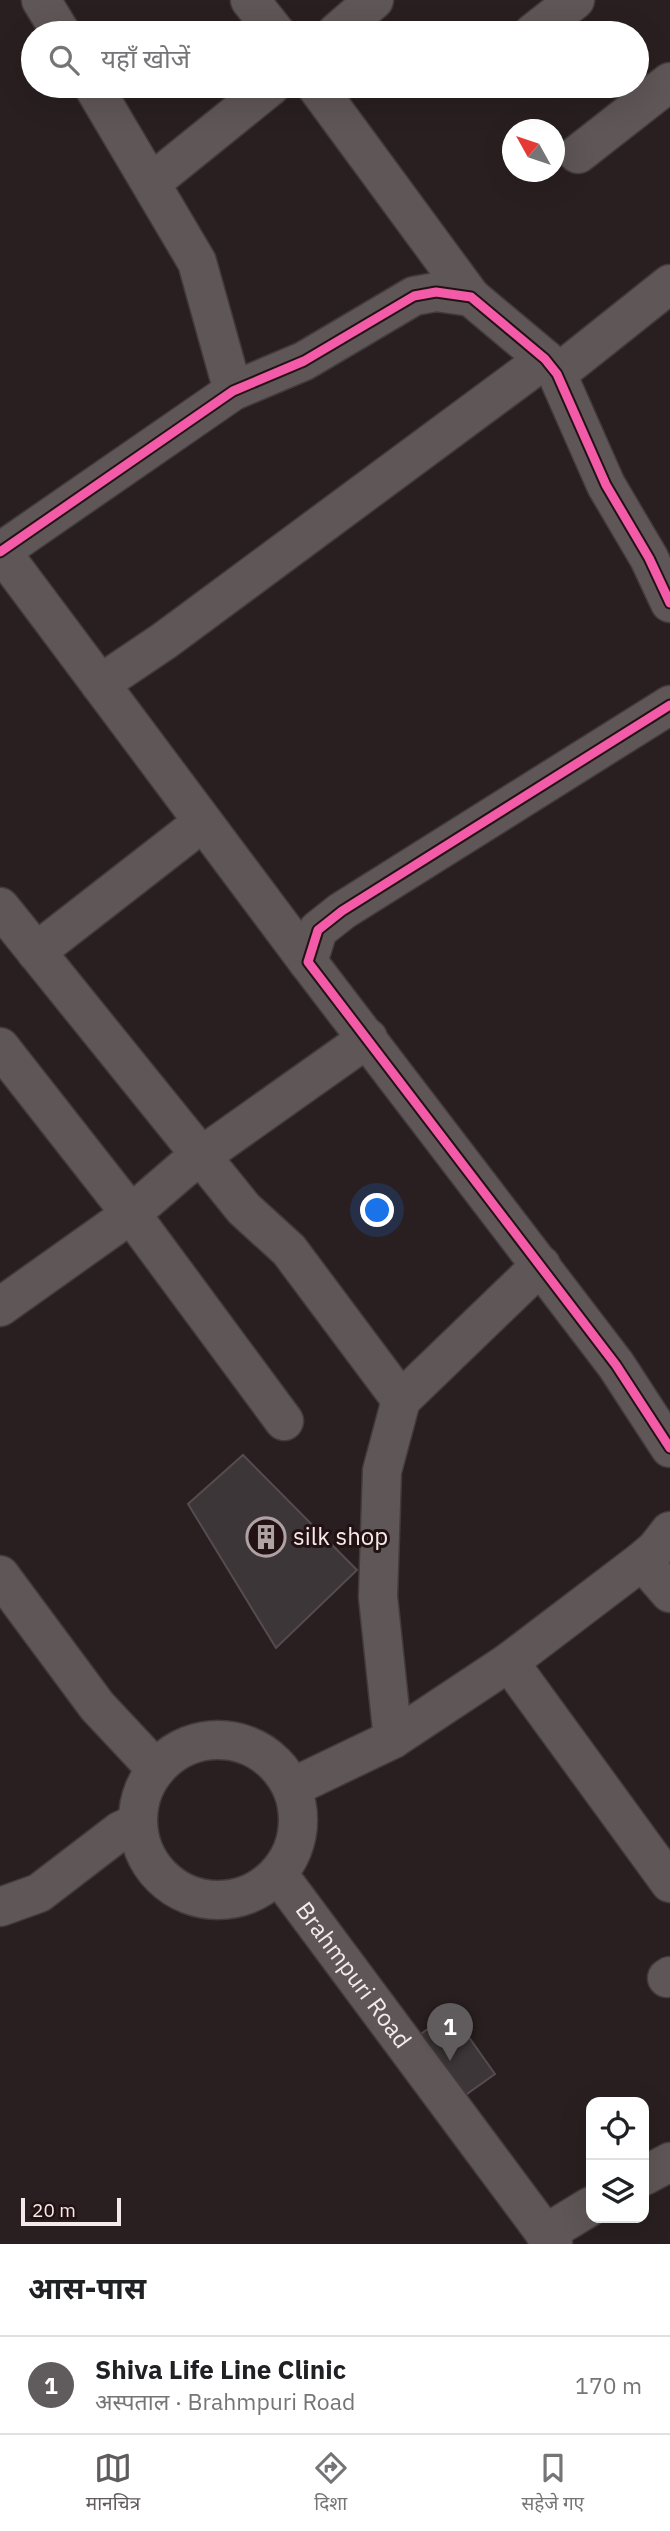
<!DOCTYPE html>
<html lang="hi">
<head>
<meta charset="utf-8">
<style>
  body { margin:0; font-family:"IBM Plex Sans","Noto Sans Devanagari",sans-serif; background:#f2f2f2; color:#202124 }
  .controls { position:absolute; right:21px; bottom:21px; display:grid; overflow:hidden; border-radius:14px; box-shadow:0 7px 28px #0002 }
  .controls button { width:63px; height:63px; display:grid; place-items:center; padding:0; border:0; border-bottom:2px solid #e0e0e0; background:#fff; color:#202124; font:35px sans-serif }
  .compass { position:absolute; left:502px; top:119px; width:63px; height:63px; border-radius:50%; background:#fff; box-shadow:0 7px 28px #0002; rotate:310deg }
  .scale { position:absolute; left:21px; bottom:18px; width:100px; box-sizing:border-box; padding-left:7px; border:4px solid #f6e9ea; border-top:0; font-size:19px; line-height:24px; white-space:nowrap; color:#f6e9ea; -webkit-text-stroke:5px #231214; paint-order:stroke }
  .you { position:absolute; left:378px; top:1211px; width:24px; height:24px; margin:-18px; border:5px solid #fff; border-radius:50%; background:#1a73e8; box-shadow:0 0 0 10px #1a73e833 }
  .badge { display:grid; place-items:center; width:46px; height:46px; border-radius:50%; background:#605b5d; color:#fff; font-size:23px; font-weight:700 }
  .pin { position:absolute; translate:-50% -58px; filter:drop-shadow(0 2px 4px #0008) }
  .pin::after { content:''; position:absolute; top:37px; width:24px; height:21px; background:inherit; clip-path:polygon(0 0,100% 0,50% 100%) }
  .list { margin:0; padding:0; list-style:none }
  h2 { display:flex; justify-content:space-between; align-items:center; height:91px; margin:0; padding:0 28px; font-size:30px }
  h2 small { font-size:23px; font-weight:400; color:#757577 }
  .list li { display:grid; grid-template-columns:46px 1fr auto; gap:21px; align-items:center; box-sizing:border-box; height:98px; padding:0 28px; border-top:2px solid #e0e0e0 }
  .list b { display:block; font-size:26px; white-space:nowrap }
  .list p { margin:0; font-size:23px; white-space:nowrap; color:#757577 }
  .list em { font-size:23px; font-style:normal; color:#757577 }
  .icon { flex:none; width:38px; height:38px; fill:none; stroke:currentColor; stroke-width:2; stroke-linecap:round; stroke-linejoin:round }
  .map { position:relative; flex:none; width:670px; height:2244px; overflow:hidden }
  .search { position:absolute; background:#fff; box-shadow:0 7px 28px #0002; left:21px; right:21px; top:21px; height:77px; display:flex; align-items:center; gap:18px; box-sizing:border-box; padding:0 24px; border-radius:38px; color:#757577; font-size:26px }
  .sheet { height:189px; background:#fff }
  nav { display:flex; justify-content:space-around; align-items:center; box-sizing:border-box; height:98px; border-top:2px solid #e0e0e0; background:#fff; font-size:19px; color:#757577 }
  nav a { display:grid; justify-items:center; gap:4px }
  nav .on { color:#605b5d }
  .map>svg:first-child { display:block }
  .building { fill:#3d3639; stroke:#544c4e; stroke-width:2 }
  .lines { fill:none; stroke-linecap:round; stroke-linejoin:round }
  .minor-casing { stroke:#423a3b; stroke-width:41 }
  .minor { stroke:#5f5657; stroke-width:38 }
  .cycleway-casing { stroke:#231214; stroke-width:13 }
  .cycleway { stroke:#f35aa7; stroke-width:9 }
  .labels { text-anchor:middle; stroke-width:6; stroke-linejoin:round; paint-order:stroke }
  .poi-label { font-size:24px; fill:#f6e9ea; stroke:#231214; text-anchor:start }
  .street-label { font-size:24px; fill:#f6e9ea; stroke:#231214 }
</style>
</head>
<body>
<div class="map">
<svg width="670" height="2244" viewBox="0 0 670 2244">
  <rect width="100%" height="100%" fill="#291f20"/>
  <path class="building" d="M 243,1455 L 357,1570 L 276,1648 L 188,1504 Z
    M 451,2012 L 495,2074 L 450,2106 L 407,2044 Z"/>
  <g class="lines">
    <g class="minor-casing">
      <g id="minor">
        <path d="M 41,0 L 61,33"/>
        <path d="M 250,0 L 276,33"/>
        <path d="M 336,33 L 374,0"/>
        <path d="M 533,33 L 575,0"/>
        <path d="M 93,86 L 197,262 L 233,391"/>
        <path d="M 316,86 L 471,297"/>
        <path d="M 578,154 L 670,82"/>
        <path d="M 151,183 L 271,86"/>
        <path d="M 557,374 L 670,284"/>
        <path d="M 0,550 L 308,962"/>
        <path d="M 0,552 L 233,391 L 304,361 L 414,296 L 436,292 L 471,297 L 545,359 L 557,374 L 606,485 L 649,558 L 670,603"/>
        <path d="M 100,684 L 164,641 L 545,359"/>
        <path d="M 670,705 L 342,911 L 318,930 L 308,962 L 616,1365 L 670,1448"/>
        <path d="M 0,907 L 244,1209 L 289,1250 L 401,1400"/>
        <path d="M 36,952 L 203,822"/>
        <path d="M 0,1047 L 131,1214 L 284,1421"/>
        <path d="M 0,1307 L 131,1214 L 183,1169 L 368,1038"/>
        <path d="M 642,1561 L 670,1593"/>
        <path d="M 0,1575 L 97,1706 L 156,1769"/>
        <path d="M 509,1662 L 670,1883"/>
        <path d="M 393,1739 L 378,1597 L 382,1471 L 401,1400 L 541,1265"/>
        <circle cx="218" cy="1820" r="80"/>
        <path d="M 293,1787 L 393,1739 L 509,1662 L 642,1561 L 656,1549 L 670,1531"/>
        <path id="s1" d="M 278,1874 L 553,2244"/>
        <path d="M 0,1907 L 39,1893 L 120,1831 L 137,1823"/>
        <path d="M 667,1978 L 670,1976"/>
        <path d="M 644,2176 L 670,2162"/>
        <path d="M 545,2234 L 591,2206"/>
      </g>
    </g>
    <use href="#minor" class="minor"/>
    <g class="cycleway-casing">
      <path id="cycleway" d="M 0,552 L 233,391 L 304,361 L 414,296 L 436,292 L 471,297 L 545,359 L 557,374 L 606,485 L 649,558 L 670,603
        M 670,705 L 342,911 L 318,930 L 308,962 L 616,1365 L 670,1448"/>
    </g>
    <use href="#cycleway" class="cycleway"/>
  </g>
  <defs>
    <g id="building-ring" transform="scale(2.0125)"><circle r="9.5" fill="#231214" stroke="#aea2a3" stroke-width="1.5"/><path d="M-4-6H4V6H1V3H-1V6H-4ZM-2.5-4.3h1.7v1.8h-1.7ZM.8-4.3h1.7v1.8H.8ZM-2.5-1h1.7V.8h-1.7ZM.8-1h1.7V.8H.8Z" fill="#aea2a3"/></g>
  </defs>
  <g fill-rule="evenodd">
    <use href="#building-ring" x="266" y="1537"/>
  </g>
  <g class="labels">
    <g class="poi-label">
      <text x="293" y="1545">silk shop</text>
    </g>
    <g class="street-label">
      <text dy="8" stroke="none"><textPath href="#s1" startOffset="126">Brahmpuri Road</textPath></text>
    </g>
  </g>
</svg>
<div class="controls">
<button><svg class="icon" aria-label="locate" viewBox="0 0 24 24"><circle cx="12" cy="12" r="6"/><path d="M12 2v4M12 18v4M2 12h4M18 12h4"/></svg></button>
<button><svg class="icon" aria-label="layers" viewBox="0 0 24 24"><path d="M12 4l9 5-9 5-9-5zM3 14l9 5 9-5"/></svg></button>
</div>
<svg class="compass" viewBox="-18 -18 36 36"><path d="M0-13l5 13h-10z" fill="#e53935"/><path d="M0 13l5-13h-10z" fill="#757577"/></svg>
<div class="scale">20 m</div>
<div class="you"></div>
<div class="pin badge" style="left:450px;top:2061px">1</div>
<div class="search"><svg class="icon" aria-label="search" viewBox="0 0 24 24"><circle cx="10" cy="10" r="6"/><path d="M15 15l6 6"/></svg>यहाँ खोजें</div>
</div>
<section class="sheet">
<h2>आस-पास<small></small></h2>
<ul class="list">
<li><span class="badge">1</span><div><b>Shiva Life Line Clinic</b><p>अस्पताल · Brahmpuri Road</p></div><em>170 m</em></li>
</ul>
</section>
<nav>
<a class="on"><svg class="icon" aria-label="map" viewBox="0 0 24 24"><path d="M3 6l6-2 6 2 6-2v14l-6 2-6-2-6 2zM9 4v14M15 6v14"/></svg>मानचित्र</a>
<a><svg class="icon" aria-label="directions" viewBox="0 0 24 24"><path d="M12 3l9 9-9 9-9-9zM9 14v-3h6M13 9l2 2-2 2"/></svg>दिशा</a>
<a><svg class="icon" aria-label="saved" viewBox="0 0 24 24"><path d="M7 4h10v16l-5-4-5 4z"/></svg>सहेजे गए</a>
</nav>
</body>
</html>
